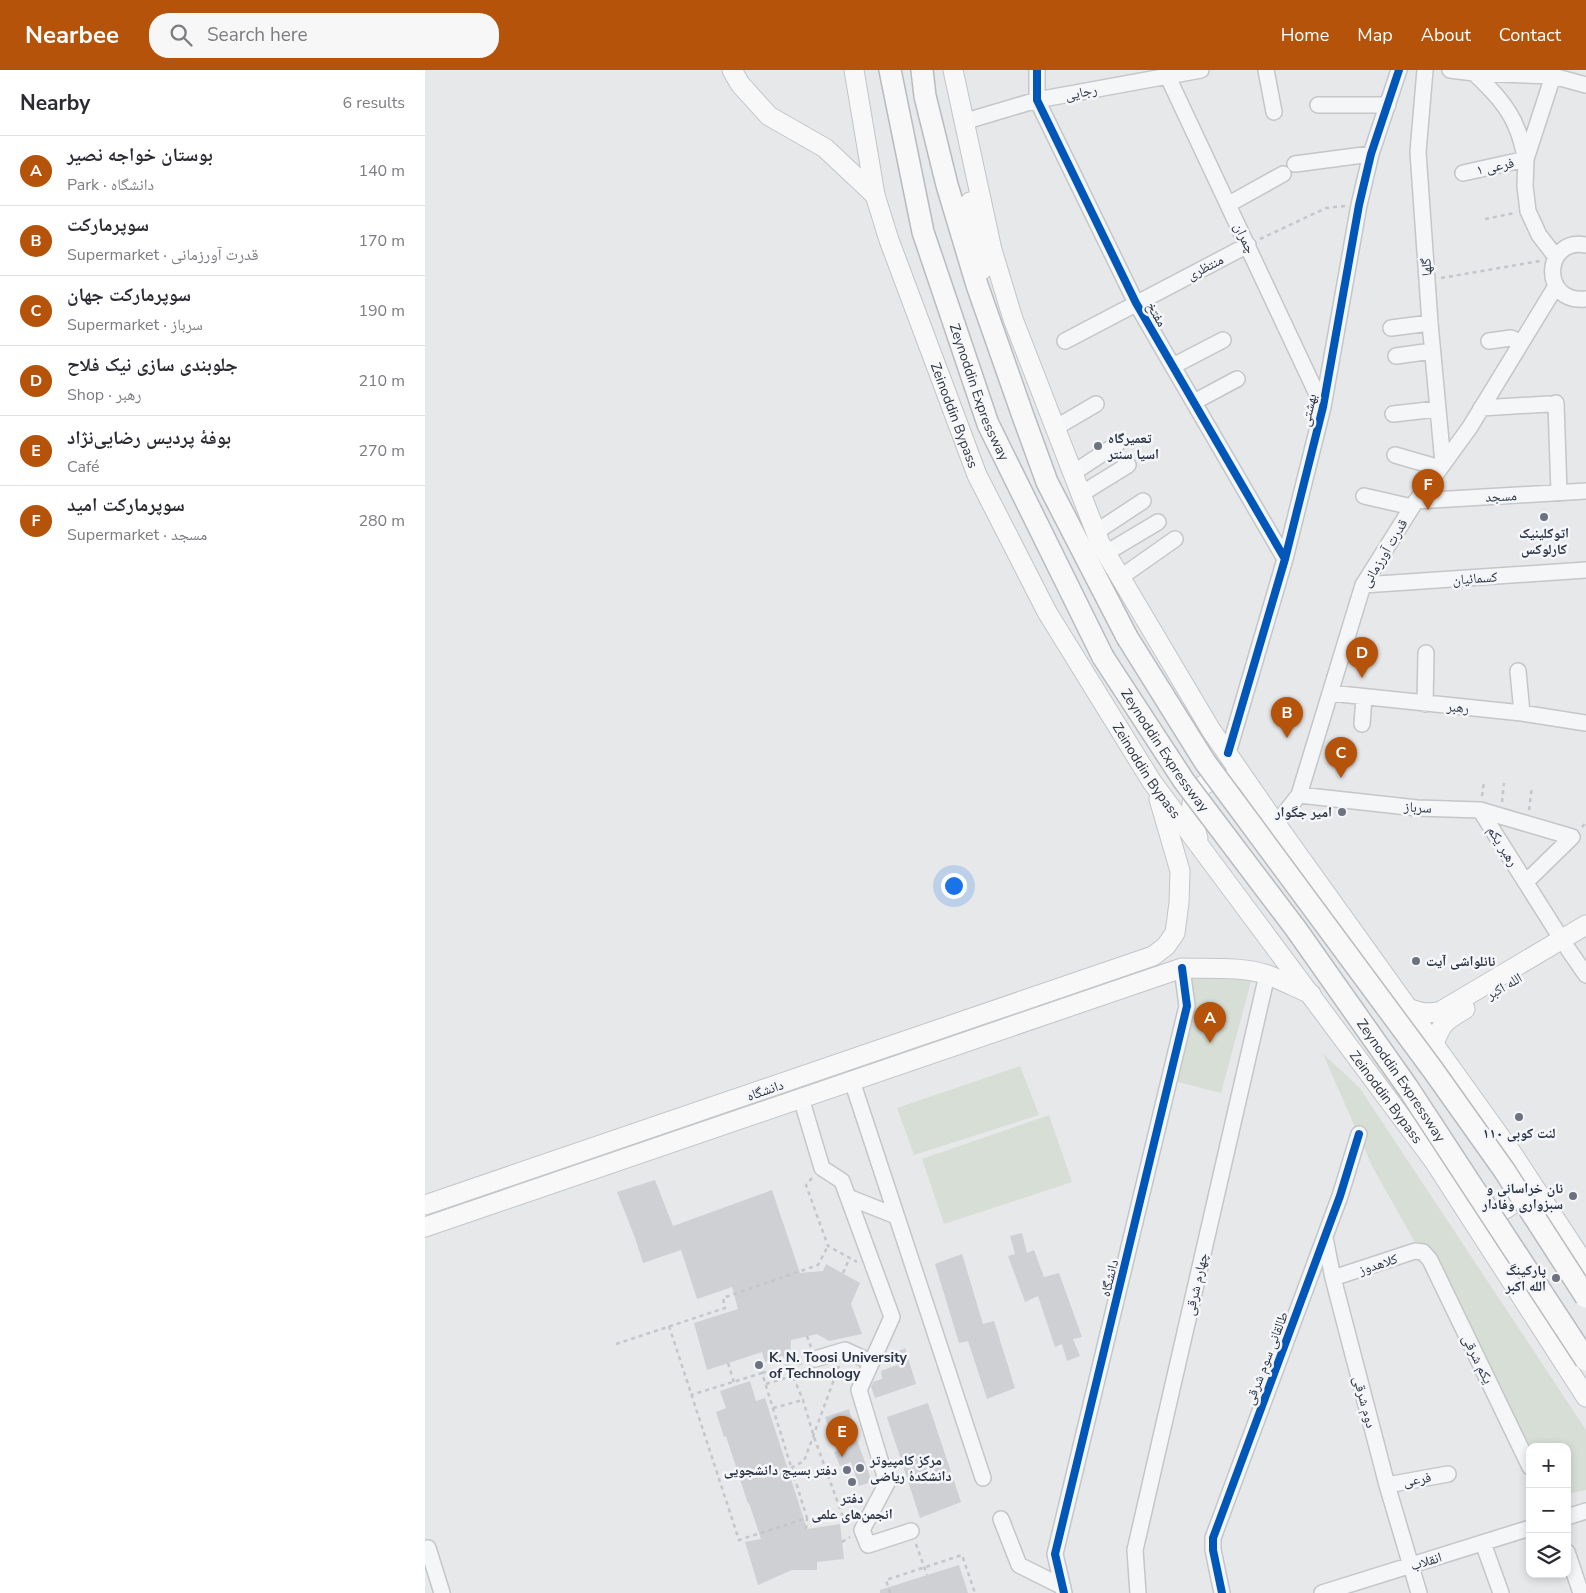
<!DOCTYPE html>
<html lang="en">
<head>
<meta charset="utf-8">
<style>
  body { margin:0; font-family:"Nunito Sans","Noto Naskh Arabic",sans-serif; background:#f7f7f7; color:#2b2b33 }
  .controls { position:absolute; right:15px; bottom:15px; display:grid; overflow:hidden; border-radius:10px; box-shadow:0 2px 8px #0003 }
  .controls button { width:45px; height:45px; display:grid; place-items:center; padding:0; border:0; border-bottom:1px solid #e1e1e2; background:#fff; color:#2b2b33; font:25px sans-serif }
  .you { position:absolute; left:528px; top:815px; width:18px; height:18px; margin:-12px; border:4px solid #fff; border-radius:50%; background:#1a73e8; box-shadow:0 0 0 8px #1a73e833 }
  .badge { display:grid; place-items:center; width:32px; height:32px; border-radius:50%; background:#b45309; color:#fff; font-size:16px; font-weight:700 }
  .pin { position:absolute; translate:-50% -41px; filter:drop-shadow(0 1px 2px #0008) }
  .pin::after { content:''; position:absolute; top:26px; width:18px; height:15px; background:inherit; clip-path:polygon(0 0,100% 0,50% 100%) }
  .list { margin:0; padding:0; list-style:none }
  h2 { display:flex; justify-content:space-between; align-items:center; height:65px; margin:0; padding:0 20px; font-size:21px }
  h2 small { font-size:16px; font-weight:400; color:#7c7c81 }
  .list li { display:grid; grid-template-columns:32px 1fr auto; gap:15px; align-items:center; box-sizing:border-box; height:70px; padding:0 20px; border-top:1px solid #e1e1e2 }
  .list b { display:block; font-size:19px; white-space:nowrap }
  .list p { margin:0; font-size:16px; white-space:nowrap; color:#7c7c81 }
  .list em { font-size:16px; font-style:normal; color:#7c7c81 }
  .icon { flex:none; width:28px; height:28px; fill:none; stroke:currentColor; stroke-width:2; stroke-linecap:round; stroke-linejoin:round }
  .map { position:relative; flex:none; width:1161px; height:1523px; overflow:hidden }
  header { display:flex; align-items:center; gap:30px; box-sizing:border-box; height:70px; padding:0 25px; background:#b45309; color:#fff }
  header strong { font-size:24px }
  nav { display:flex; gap:28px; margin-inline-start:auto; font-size:18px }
  .search { width:350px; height:45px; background:#f7f7f7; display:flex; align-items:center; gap:12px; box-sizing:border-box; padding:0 18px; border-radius:20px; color:#7c7c81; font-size:19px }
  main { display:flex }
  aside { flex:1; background:#fff }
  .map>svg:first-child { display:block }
  .green { fill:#d6ded6 }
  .building { fill:#ced0d3 }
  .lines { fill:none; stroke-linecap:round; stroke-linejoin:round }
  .minor-casing { stroke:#c4c6c8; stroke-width:18 }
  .major-casing { stroke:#c2c5c8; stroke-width:21 }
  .highway-casing { stroke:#b8bbbf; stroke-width:24 }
  .path { stroke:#c5c6ca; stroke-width:2.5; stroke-dasharray:4 4; stroke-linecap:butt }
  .minor { stroke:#f5f6f7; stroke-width:15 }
  .major { stroke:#f8f8f8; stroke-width:19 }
  .highway { stroke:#f8f8f8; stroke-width:21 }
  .highway-bridge-casing { stroke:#b8bbbf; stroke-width:24; stroke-linecap:butt }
  .path-bridge { stroke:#c5c6ca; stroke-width:2.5; stroke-dasharray:4 4; stroke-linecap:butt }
  .highway-bridge { stroke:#f8f8f8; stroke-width:21 }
  .cycleway-casing { stroke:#f4f6f9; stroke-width:11 }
  .cycleway { stroke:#0057b8; stroke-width:8 }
  .poi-dot { fill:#6c737f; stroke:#f4f6f9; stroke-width:2 }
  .labels { text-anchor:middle; stroke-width:5; stroke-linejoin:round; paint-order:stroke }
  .street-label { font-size:14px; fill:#2b3445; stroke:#f4f6f9 }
  .poi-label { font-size:14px; font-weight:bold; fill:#2b3445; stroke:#f4f6f9; text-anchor:start }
</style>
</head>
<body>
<header>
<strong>Nearbee</strong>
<div class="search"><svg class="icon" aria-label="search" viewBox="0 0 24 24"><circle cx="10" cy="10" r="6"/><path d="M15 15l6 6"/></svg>Search here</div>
<nav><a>Home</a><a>Map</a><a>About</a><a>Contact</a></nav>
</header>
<main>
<aside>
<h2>Nearby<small>6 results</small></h2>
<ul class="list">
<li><span class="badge">A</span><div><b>بوستان خواجه نصیر</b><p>Park · دانشگاه</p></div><em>140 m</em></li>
<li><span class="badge">B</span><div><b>سوپرمارکت</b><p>Supermarket · قدرت آورزمانی</p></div><em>170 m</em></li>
<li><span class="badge">C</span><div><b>سوپرمارکت جهان</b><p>Supermarket · سرباز</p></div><em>190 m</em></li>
<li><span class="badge">D</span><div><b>جلوبندی سازی نیک فلاح</b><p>Shop · رهبر</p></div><em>210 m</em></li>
<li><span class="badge">E</span><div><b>بوفهٔ پردیس رضایی‌نژاد</b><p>Café</p></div><em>270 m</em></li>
<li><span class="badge">F</span><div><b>سوپرمارکت امید</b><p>Supermarket · مسجد</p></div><em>280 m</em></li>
</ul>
</aside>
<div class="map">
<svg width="1161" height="1523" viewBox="0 0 1161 1523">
  <rect width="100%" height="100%" fill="#e6e8ea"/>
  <path class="green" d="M 765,903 L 827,908 L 796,1023 L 749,1011 L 770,935 Z
    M 898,984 L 934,1017 L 1161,1360 L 1161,1420 L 1142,1424 L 1142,1377 L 1106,1377 L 948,1098 Z
    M 595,996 L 614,1045 L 489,1085 L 472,1038 Z
    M 624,1045 L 647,1112 L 519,1154 L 497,1089 Z"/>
  <path class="building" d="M 230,1110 L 248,1156 L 347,1120 L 375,1203 L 398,1201 L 401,1194 L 435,1213 L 426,1234 L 437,1264 L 404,1271 L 392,1264 L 366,1270 L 365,1283 L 340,1292 L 337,1282 L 282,1300 L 269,1253 L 313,1239 L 307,1217 L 272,1229 L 256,1180 L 218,1193 L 210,1168 L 192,1122 Z
    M 597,1163 L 602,1183 L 609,1180 L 619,1207 L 634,1203 L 657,1267 L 648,1269 L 655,1286 L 642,1291 L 637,1274 L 630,1277 L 613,1226 L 600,1232 L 583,1186 L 590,1184 L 585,1166 Z
    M 537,1184 L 558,1254 L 569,1251 L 590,1318 L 562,1329 L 543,1271 L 534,1273 L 510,1194 Z
    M 480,1278 L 491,1314 L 450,1328 L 446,1317 L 448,1312 L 457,1309 L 456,1301 L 472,1295 L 470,1283 Z
    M 325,1311 L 331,1331 L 340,1328 L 382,1459 L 415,1454 L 419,1489 L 392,1492 L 392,1500 L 367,1500 L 333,1515 L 320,1472 L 336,1469 L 324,1433 L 323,1434 L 301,1366 L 299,1367 L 291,1342 L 301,1338 L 295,1321 Z
    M 503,1333 L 536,1432 L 495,1448 L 462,1347 Z
    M 424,1339 L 429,1356 L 427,1356 L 447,1412 L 434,1416 L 426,1392 L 415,1396 L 409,1382 L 412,1381 L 400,1347 Z
    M 534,1495 L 543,1523 L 455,1523 L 455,1520 Z"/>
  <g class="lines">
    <g class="minor-casing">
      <path id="minor" d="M 612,0 L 612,30 L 711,233 L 860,489
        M 742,0 L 742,5 L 898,337
        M 841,0 L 849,42
        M 1000,0 L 993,82 L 1005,253 L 1018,393
        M 1025,0 L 1049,3 L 1128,6 L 1161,15
        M 1128,6 L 1101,89 L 1100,116 L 1103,141 L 1114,165 L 1131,187
        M 893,35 L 963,35
        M 538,52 L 612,30 L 776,0
        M 870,94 L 946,84
        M 1038,103 L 1101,89 C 1098,79 1096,68 1092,59 C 1084,37 1066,19 1049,3 L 1050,0
        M 804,134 L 858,104
        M 1161,175 C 1118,167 1115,234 1161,229
        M 966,258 L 1005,253
        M 640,271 L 823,175
        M 1064,271 L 1086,268 L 1096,273
        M 971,286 L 1007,281
        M 748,296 L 798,270
        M 769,332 L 812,309
        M 1131,333 L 1134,423
        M 1056,338 L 1124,334
        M 968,344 L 1012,339
        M 630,358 L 671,334
        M 970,385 L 1015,398
        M 648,403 L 692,374
        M 656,424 L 703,395
        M 939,426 L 987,437
        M 991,431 L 1161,421
        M 671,462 L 718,431
        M 681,483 L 733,452
        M 696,507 L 750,469
        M 938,515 L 1161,500
        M 1093,601 L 1097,643
        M 905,623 L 1097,643 L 1161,653
        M 1000,634 L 1001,583
        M 937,654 L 939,627
        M 803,683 L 860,489 L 898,337 L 934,135 L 946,84 L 974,0
        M 874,725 L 992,738 L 1055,740 L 1147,767 L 1101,812
        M 1055,740 L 1137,870
        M 851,754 L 874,725 L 938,515 L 987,437 L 1045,357 L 1131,216
        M 1143,879 L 1161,905
        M 427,1011 L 558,1408
        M 376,1028 L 397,1098 L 417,1111 L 467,1247 L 434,1320 L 462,1413 L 437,1460 L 443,1475 L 486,1461
        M 423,1127 L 471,1146
        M 900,1168 L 908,1208 L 962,1415 L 994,1523
        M 908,1208 L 990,1181 L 998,1182 L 1005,1190 L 1105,1397
        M 390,1289 L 420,1280 L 446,1292
        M 962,1415 L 1023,1404
        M 1142,1447 L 1161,1441
        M 576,1449 L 594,1495 L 638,1517
        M 1058,1473 L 1076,1523
        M 3,1478 L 17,1523
        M 1142,1482 L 1156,1523
        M 639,1523 L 630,1484 L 762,936 L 757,898
        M 713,1523 L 710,1480 L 713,1467 L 842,905
        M 797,1523 L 788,1480 L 788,1468 L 915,1126 L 934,1064
        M 897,1523 L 1105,1458"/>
    </g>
    <g class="major-casing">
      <g id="major">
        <path d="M 307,0 L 315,14 L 344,46 L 400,78 L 450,125"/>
        <path id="s1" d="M 429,0 L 450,125 L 464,170 L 552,405 L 622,542 L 727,712 L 1009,1091 L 1161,1327"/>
        <path d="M 528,0 L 567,180 L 588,249 L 675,473 L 786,660 L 851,754 L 1087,1083 L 1161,1196"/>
        <path d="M 545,132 L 550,170 L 557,200"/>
        <path d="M 773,768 C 770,758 765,743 767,733 C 771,714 790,706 807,711"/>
        <path d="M 982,938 C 995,942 1003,945 1016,941 L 1161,855"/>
        <path d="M 1009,974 C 1017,952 1020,951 1040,939"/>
        <path d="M 0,1135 L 728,886 L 741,876 L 750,863 L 754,833 L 755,801 L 734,729"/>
        <path d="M 1051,1139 C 1073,1149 1097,1136 1095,1110"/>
        <path d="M 0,1157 L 757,898 C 785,899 816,896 843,905 C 858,911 872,918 886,924"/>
      </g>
    </g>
    <g class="highway-casing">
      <g id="highway">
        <path id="s2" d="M 465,0 L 498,162 L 563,354 L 678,587"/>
        <path d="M 497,0 L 500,26 L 522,115 L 552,215 L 598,346 L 622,412 L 702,567"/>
      </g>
    </g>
    <path class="path" d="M 1060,149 L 1090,143
      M 835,169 L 901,138 L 920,136
      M 1016,208 L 1115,191
      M 1057,726 L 1059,711
      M 1077,732 L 1079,713
      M 1104,740 L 1107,716
      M 1157,757 L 1161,753
      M 387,1108 L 381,1115 L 403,1176 L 432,1192
      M 418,1203 L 425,1187
      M 244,1256 L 314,1470 L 382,1448 L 337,1303 L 266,1325
      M 382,1266 L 386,1277
      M 191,1274 L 300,1238 L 298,1228 L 393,1195 L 403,1176
      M 359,1285 L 378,1330 L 389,1367 L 418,1447 L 426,1453
      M 337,1303 L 362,1295
      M 341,1314 L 367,1306 L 374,1294 L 378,1293
      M 348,1338 L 378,1330
      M 366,1398 L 379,1391 L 414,1296
      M 381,1459 L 382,1448
      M 417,1472 L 425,1467
      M 491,1474 L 502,1505
      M 465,1523 L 461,1510 L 537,1485 L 550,1523"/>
    <use href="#minor" class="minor"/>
    <use href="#major" class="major"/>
    <use href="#highway" class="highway"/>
    <g class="highway-bridge-casing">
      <g id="highway-bridge">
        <path d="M 702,567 L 780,692 L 1008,1000 L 1079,1100 L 1161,1227"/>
        <path id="s3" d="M 678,587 L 759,711 L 871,859 L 983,1018 L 1161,1290"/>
      </g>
    </g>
    <path class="path-bridge" d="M 303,1293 L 310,1316"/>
    <use href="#highway-bridge" class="highway-bridge"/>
    <g class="cycleway-casing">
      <path id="cycleway" d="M 612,0 L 612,30 L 711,233 L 860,489
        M 803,683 L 860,489 L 898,337 L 934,135 L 946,84 L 974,0
        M 639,1523 L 630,1484 L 762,936 L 757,898
        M 797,1523 L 788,1480 L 788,1468 L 915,1126 L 934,1064"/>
    </g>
    <use href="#cycleway" class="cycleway"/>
  </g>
  <g class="poi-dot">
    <circle cx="673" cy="376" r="5"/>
    <circle cx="1119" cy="447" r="5"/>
    <circle cx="917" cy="742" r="5"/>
    <circle cx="991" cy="891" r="5"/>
    <circle cx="1094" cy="1047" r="5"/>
    <circle cx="1148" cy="1126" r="5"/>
    <circle cx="1131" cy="1208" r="5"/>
    <circle cx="334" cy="1295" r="5"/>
    <circle cx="435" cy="1398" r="5"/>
    <circle cx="422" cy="1400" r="5"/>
    <circle cx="427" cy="1412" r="5"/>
  </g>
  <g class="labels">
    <g class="street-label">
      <text transform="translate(656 22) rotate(-11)" y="5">رجایی</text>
      <text transform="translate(1070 96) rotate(-12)" y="5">فرعی ۱</text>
      <text transform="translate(820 168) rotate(65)" y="5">چمران</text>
      <text transform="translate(780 197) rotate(-27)" y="5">منتظری</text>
      <text transform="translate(1001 197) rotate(-94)" y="5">گلها</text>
      <text transform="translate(732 244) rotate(60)" y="5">مفتخ</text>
      <text dy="5" stroke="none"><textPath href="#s2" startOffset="335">Zeynoddin Expressway</textPath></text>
      <text transform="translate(883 340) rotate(-77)" y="5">بهشتی</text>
      <text dy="5" stroke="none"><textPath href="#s1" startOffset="361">Zeinoddin Bypass</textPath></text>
      <text transform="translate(1076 426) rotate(-3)" y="5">مسجد</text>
      <text transform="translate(959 483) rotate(-59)" y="5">قدرت آورزمانی</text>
      <text transform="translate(1050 508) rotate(-4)" y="5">کسمائیان</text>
      <text transform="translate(1033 637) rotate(5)" y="5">رهبر</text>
      <text dy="5" stroke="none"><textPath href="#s3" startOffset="112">Zeynoddin Expressway</textPath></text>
      <text dy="5" stroke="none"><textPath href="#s1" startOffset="766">Zeinoddin Bypass</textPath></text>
      <text transform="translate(993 737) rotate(4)" y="5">سرباز</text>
      <text transform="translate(1078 776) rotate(58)" y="5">رهبر یکم</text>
      <text transform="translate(1079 916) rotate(-30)" y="5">الله اکبر</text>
      <text dy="5" stroke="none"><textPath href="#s3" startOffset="518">Zeynoddin Expressway</textPath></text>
      <text transform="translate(340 1020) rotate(-19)" y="5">دانشگاه</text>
      <text dy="5" stroke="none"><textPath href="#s1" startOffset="1171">Zeinoddin Bypass</textPath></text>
      <text transform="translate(953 1194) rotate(-18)" y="5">کلاهدوز</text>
      <text transform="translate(684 1208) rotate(-76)" y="5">دانشگاه</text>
      <text transform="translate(771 1214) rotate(-77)" y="5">چهارم شرقی</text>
      <text transform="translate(841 1288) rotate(-69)" y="5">طالقانی سوم شرقی</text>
      <text transform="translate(1053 1289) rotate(64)" y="5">یکم شرقی</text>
      <text transform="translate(940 1332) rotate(75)" y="5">دوم شرقی</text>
      <text transform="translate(992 1409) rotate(-10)" y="5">فرعی</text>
      <text transform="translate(1001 1491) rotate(-17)" y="5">انقلاب</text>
    </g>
    <g class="poi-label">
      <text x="683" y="373">تعمیرگاه<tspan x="683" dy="16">اسیا سنتر</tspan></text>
      <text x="1119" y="468" text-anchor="middle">اتوکلینیک<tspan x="1119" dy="16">کارلوکس</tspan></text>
      <text x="907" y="747" text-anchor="end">امیر جگوار</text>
      <text x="1001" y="896">نانلواشی آیت</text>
      <text x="1094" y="1068" text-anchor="middle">لنت کوبی ۱۱۰</text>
      <text x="1138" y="1123" text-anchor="end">نان خراسانی و<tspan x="1138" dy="16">سبزواری وفادار</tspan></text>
      <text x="1121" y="1205" text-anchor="end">پارکینگ<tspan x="1121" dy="16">الله اکبر</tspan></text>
      <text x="344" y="1292">K. N. Toosi University<tspan x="344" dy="16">of Technology</tspan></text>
      <text x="445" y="1395">مرکز کامپیوتر<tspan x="445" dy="16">دانشکدهٔ ریاضی</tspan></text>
      <text x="412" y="1405" text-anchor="end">دفتر بسیج دانشجویی</text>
      <text x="427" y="1433" text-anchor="middle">دفتر<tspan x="427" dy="16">انجمن‌های علمی</tspan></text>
    </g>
  </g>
</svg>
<div class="controls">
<button>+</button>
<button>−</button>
<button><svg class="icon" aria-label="layers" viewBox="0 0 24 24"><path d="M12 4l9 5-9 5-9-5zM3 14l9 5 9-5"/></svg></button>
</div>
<div class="you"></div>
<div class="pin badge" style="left:785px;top:973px">A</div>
<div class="pin badge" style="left:862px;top:668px">B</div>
<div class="pin badge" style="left:916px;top:708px">C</div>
<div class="pin badge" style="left:937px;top:608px">D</div>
<div class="pin badge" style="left:417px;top:1387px">E</div>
<div class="pin badge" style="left:1003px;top:440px">F</div>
</div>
</main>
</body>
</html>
